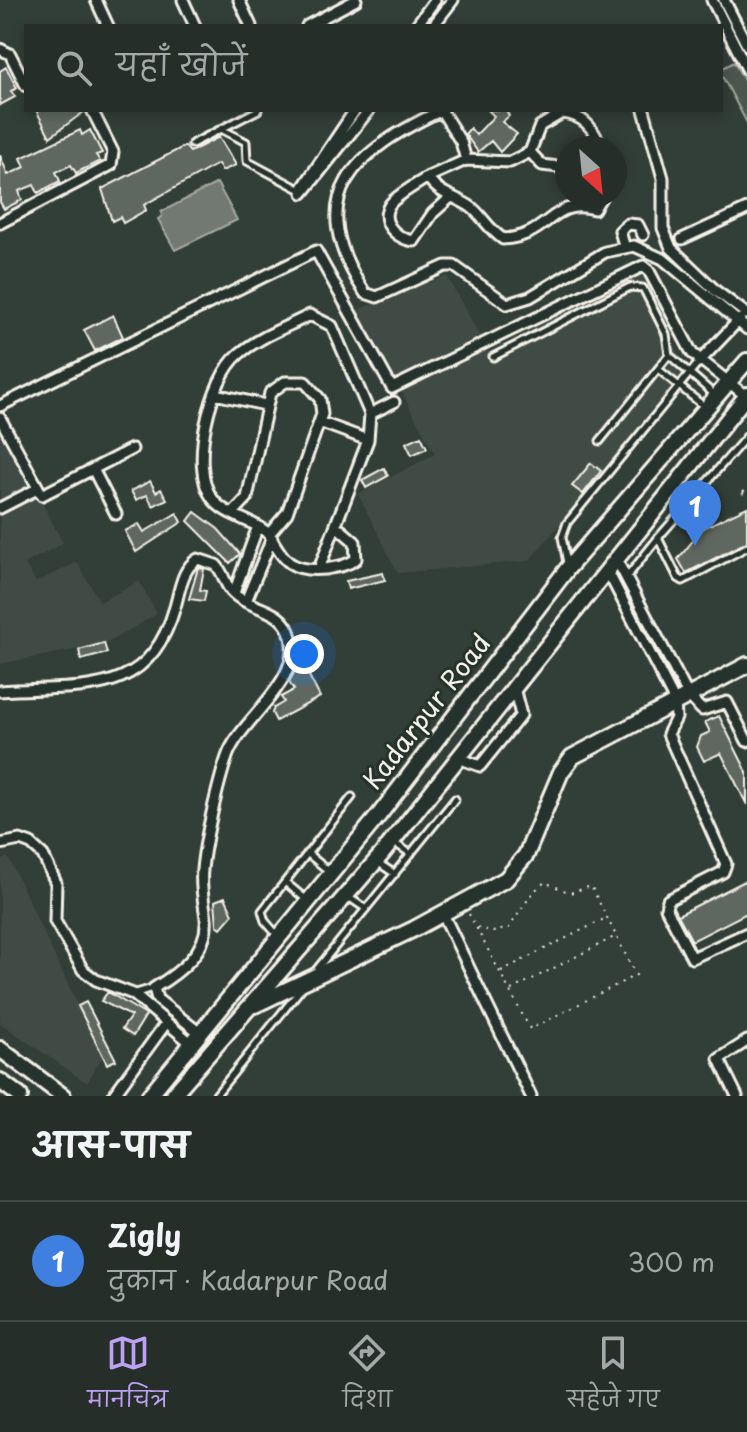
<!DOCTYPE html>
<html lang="hi">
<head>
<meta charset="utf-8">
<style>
  body { margin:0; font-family:"Playpen Sans","Playpen Sans Deva",sans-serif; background:#2e3632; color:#f1f3f6 }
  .compass { position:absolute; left:555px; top:136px; width:72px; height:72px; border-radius:50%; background:#262e2a; box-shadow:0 4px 12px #0003; rotate:153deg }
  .you { position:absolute; left:304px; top:654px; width:28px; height:28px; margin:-20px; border:6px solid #fff; border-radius:50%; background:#1a73e8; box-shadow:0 0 0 12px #1a73e833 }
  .badge { display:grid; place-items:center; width:52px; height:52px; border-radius:50%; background:#bca0f2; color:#fff; font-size:26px; font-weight:700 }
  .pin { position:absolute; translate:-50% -66px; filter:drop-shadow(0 2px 4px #0008) }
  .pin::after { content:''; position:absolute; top:42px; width:28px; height:24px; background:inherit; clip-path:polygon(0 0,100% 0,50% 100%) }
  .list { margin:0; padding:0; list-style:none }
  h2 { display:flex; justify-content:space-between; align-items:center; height:104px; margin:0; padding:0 32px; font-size:34px }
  h2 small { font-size:26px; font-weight:400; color:#a4a8a8 }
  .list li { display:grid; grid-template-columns:52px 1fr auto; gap:24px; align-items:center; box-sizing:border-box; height:120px; padding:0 32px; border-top:2px solid #424a47 }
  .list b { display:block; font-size:30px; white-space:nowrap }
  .list p { margin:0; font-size:26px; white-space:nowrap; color:#a4a8a8 }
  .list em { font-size:26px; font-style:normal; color:#a4a8a8 }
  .icon { flex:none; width:44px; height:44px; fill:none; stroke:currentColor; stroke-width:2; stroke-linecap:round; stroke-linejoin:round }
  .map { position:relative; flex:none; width:747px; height:1096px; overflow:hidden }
  .search { position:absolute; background:#262e2a; box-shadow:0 4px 12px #0003; left:24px; right:24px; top:24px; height:88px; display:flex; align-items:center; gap:20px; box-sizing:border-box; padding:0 28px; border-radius:0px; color:#a4a8a8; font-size:30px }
  .sheet { height:224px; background:#262e2a }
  nav { display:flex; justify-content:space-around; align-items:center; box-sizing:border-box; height:112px; border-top:2px solid #424a47; background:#262e2a; font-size:22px; color:#a4a8a8 }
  nav a { display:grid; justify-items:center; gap:4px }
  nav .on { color:#bca0f2 }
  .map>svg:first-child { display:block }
  .built { fill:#404b44 }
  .green { fill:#4c564f; stroke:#a0a49c; stroke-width:2 }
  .water { fill:#727972; stroke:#a6a9a1; stroke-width:2 }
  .building { fill:#5f6861; stroke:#f4f1e8; stroke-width:2 }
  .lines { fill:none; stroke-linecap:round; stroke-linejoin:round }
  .lane-casing { stroke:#f4f1e8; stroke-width:11 }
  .street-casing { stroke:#f4f1e8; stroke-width:15 }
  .secondary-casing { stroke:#f4f1e8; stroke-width:20 }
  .path { stroke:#f4f1e8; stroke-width:2; stroke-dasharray:2 6; stroke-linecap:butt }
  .lane { stroke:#26332d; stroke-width:5 }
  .street { stroke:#26332d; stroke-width:9 }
  .secondary { stroke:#26332d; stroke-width:14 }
  .labels { text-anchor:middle; stroke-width:6; stroke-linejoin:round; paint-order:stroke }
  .street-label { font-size:26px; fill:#f4f1e8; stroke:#26332d }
</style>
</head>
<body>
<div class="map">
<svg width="747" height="1096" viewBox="0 0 747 1096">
  <rect width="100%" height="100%" fill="#323e38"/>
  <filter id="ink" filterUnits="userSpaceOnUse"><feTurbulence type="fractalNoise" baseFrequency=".0125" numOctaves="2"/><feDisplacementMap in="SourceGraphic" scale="16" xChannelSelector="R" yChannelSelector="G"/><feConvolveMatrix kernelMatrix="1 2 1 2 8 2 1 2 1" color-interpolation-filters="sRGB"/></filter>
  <g filter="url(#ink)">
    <path class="built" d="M 641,271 L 688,374 L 529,561 L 398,573 L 358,494 L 435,454 L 357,310 L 447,276 L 489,353 Z
      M 0,422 L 63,543 L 25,564 L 36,582 L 77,562 L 100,602 L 139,581 L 157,614 L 105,644 L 0,664 Z
      M 8,857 L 102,1057 L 87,1083 L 0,1023 L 0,861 Z"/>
    <path class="green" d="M 734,62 L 747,86 L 747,123 L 721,74 L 721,69 Z"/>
    <path class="water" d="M 217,183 L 237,220 L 175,250 L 158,219 L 162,216 L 161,212 Z"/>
    <path class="building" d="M 6,67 L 17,88 L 11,91 L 15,97 L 0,105 L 0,71 Z
      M 36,110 L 85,110 L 85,111 L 50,137 Z
      M 488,110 L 506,110 L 509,116 L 502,122 L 517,134 L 500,152 L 491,141 L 478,152 L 465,134 L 470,128 L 476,135 L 494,116 Z
      M 80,130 L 82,135 L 90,130 L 102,153 L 96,155 L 100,161 L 76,173 L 71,165 L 56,172 L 60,181 L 38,193 L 34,185 L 19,191 L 22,200 L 4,209 L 0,202 L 0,155 L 8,175 L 25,167 L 21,158 Z
      M 219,137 L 236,165 L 222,171 L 218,164 L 144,205 L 146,210 L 123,223 L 120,217 L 112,221 L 102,189 L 185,146 L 190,152 Z
      M 113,315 L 123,337 L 95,351 L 84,330 Z
      M 421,436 L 427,448 L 412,455 L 406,443 Z
      M 591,463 L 601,471 L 583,494 L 572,486 Z
      M 384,468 L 388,476 L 366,488 L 362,480 Z
      M 150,481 L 156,492 L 161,489 L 167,499 L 153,506 L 147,495 L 136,500 L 131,491 Z
      M 747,507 L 747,542 L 686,573 L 678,559 L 703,528 Z
      M 195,512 L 218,529 L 240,554 L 230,563 L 188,521 Z
      M 177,513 L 182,522 L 136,552 L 125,531 L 139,524 L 144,532 Z
      M 198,568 L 204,569 L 200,590 L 206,591 L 204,601 L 189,599 Z
      M 383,573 L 385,580 L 348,589 L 346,581 Z
      M 104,643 L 107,653 L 81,660 L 79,650 Z
      M 304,666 L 320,697 L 276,721 L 272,713 L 274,708 L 284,702 L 281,697 L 294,690 L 289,682 L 295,671 Z
      M 719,716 L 747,772 L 747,805 L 721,753 L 704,761 L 697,747 L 701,736 L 710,732 L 705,722 Z
      M 747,880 L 747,913 L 692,941 L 678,915 Z
      M 225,897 L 233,914 L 221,928 L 217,925 L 215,901 Z
      M 108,992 L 146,1015 L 133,1036 L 122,1029 L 131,1016 L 101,1001 Z
      M 86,1002 L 116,1060 L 107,1064 L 78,1006 Z"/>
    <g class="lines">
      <g class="lane-casing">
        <path id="lane" d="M 221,129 L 246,142 L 247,161 L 301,190
          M 192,144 L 258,110
          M 669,355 L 716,396
          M 493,357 L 630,287 L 643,288 L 666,334 L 669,355 L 600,441
          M 658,369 L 705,407
          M 747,436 L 658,538 L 678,578 L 683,581 L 747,547
          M 567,563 L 562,537 L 567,523 L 699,362
          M 627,577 L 658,538
          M 393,842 L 411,854
          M 307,853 L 331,873
          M 377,862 L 395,874
          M 285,882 L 308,901
          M 347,896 L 366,909
          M 279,937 L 265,921 L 262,911 L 352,797
          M 317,969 L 455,799
          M 133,994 L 153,988
          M 215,1096 L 301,989"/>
      </g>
      <g class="street-casing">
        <path id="street" d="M 96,0 L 108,26
          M 183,0 L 195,26
          M 239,0 L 251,26
          M 712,0 L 747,69
          M 724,0 L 747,45
          M 307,26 L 356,0
          M 416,26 L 435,0
          M 433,26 L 453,0
          M 0,49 L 10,54 L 26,86
          M 441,110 L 461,142 L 466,160
          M 442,110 C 354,152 301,195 365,293 L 377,297 L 445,266 L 454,266 L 507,304 L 530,297 L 605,252 L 634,246 L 663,259 L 747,329
          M 644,110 L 663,178 L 663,228 L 671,248 L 716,291 L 747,314
          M 530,152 L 540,126 L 562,113 C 584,115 593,128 602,148
          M 567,168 L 542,165 L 530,152 L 510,162 L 466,160 L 428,177 C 437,194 457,197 471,207 C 482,215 487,228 503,239 C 550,237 551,197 594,209 L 602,196
          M 428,177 C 417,184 404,191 394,200 C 375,217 394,239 414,241 L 433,213 L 451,197
          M 302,189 L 355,110
          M 303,193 L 369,110
          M 0,223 L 111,165 L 113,152 L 92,110
          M 682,239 L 747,209
          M 624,245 L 620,231 L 628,224 L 638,225 L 643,235
          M 699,362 L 740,319
          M 215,394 L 265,405
          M 0,406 L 316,251 L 392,388 L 643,266 L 649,271 L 692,353 L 746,396
          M 0,418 L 42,495 L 132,449
          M 322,423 L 368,440
          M 93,469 L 116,514
          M 0,508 L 37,489
          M 233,513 L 247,498 L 270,393 L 285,382 L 305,382 L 320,399 L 322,414 L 287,513 L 269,534 C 253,519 225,517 212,498 C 189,467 210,378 239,354 C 259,337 287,327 310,315 L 332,326 L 370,414
          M 269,534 C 284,562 292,572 325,569 C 336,567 347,566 356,559 L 355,542 L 341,530
          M 615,557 L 688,695 L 702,710 L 727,702 L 747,741
          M 319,569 L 368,440 L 370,414 L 394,402
          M 607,570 L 675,702 L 676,718 L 668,734 L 726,864 L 723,872 L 668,900 L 666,908 L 692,958 L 747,933
          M 234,593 L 258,526
          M 246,601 L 272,538
          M 0,691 C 81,685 148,701 175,607 C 180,590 182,568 198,559 L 216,565 C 224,573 224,583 231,591 C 249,611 284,606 291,637 C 302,683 239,720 227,757 C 218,783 204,844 202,870 C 200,887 204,902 206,918 C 209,951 179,973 154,988 L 157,999 L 201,1034
          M 458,758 L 480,766 L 521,715 L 514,688
          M 0,844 L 20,840 L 31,844 L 43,855 L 56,883 L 55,921 L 83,970 L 96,980 L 133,994 L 192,1044
          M 443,914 L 531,1096
          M 113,1096 L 166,1023
          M 737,1096 L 719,1059 L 747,1041"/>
      </g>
      <g class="secondary-casing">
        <path id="secondary" d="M 255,1005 L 414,929 L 506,879 L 526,855 L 561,772 L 572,757 L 747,665
          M 0,1049 L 63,1096
          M 0,1081 L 20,1096
          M 149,1096 L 379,815 L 568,568 L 747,361
          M 172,1096 L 382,854 L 747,395"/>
      </g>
      <path class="path" d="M 743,491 L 747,494
        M 742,493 L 747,496
        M 469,914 L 530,1029 L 636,975 L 591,886 L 570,893 L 545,882 L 533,892 L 509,928 L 493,932 L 477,927
        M 501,971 L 606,918
        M 511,990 L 616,936"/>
      <use href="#lane" class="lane"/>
      <use href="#street" class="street"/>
      <use href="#secondary" class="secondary"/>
    </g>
  </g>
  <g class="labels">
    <g class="street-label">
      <text transform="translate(427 712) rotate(-52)" y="9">Kadarpur Road</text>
    </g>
  </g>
</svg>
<svg class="compass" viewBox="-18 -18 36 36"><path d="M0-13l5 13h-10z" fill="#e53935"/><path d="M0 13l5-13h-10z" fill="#a4a8a8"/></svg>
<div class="you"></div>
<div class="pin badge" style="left:695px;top:546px;background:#3f7fe0">1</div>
<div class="search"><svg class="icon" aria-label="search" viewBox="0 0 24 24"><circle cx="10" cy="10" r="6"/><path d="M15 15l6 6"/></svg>यहाँ खोजें</div>
</div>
<section class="sheet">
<h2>आस-पास<small></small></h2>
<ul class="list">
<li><span class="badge" style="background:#3f7fe0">1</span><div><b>Zigly</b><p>दुकान · Kadarpur Road</p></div><em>300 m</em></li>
</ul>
</section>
<nav>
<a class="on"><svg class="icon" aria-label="map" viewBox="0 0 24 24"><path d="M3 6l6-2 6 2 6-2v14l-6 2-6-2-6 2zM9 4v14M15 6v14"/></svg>मानचित्र</a>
<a><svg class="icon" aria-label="directions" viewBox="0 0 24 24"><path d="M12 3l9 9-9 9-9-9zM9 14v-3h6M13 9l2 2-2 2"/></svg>दिशा</a>
<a><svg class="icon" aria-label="saved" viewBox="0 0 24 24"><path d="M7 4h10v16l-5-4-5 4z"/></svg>सहेजे गए</a>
</nav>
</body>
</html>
